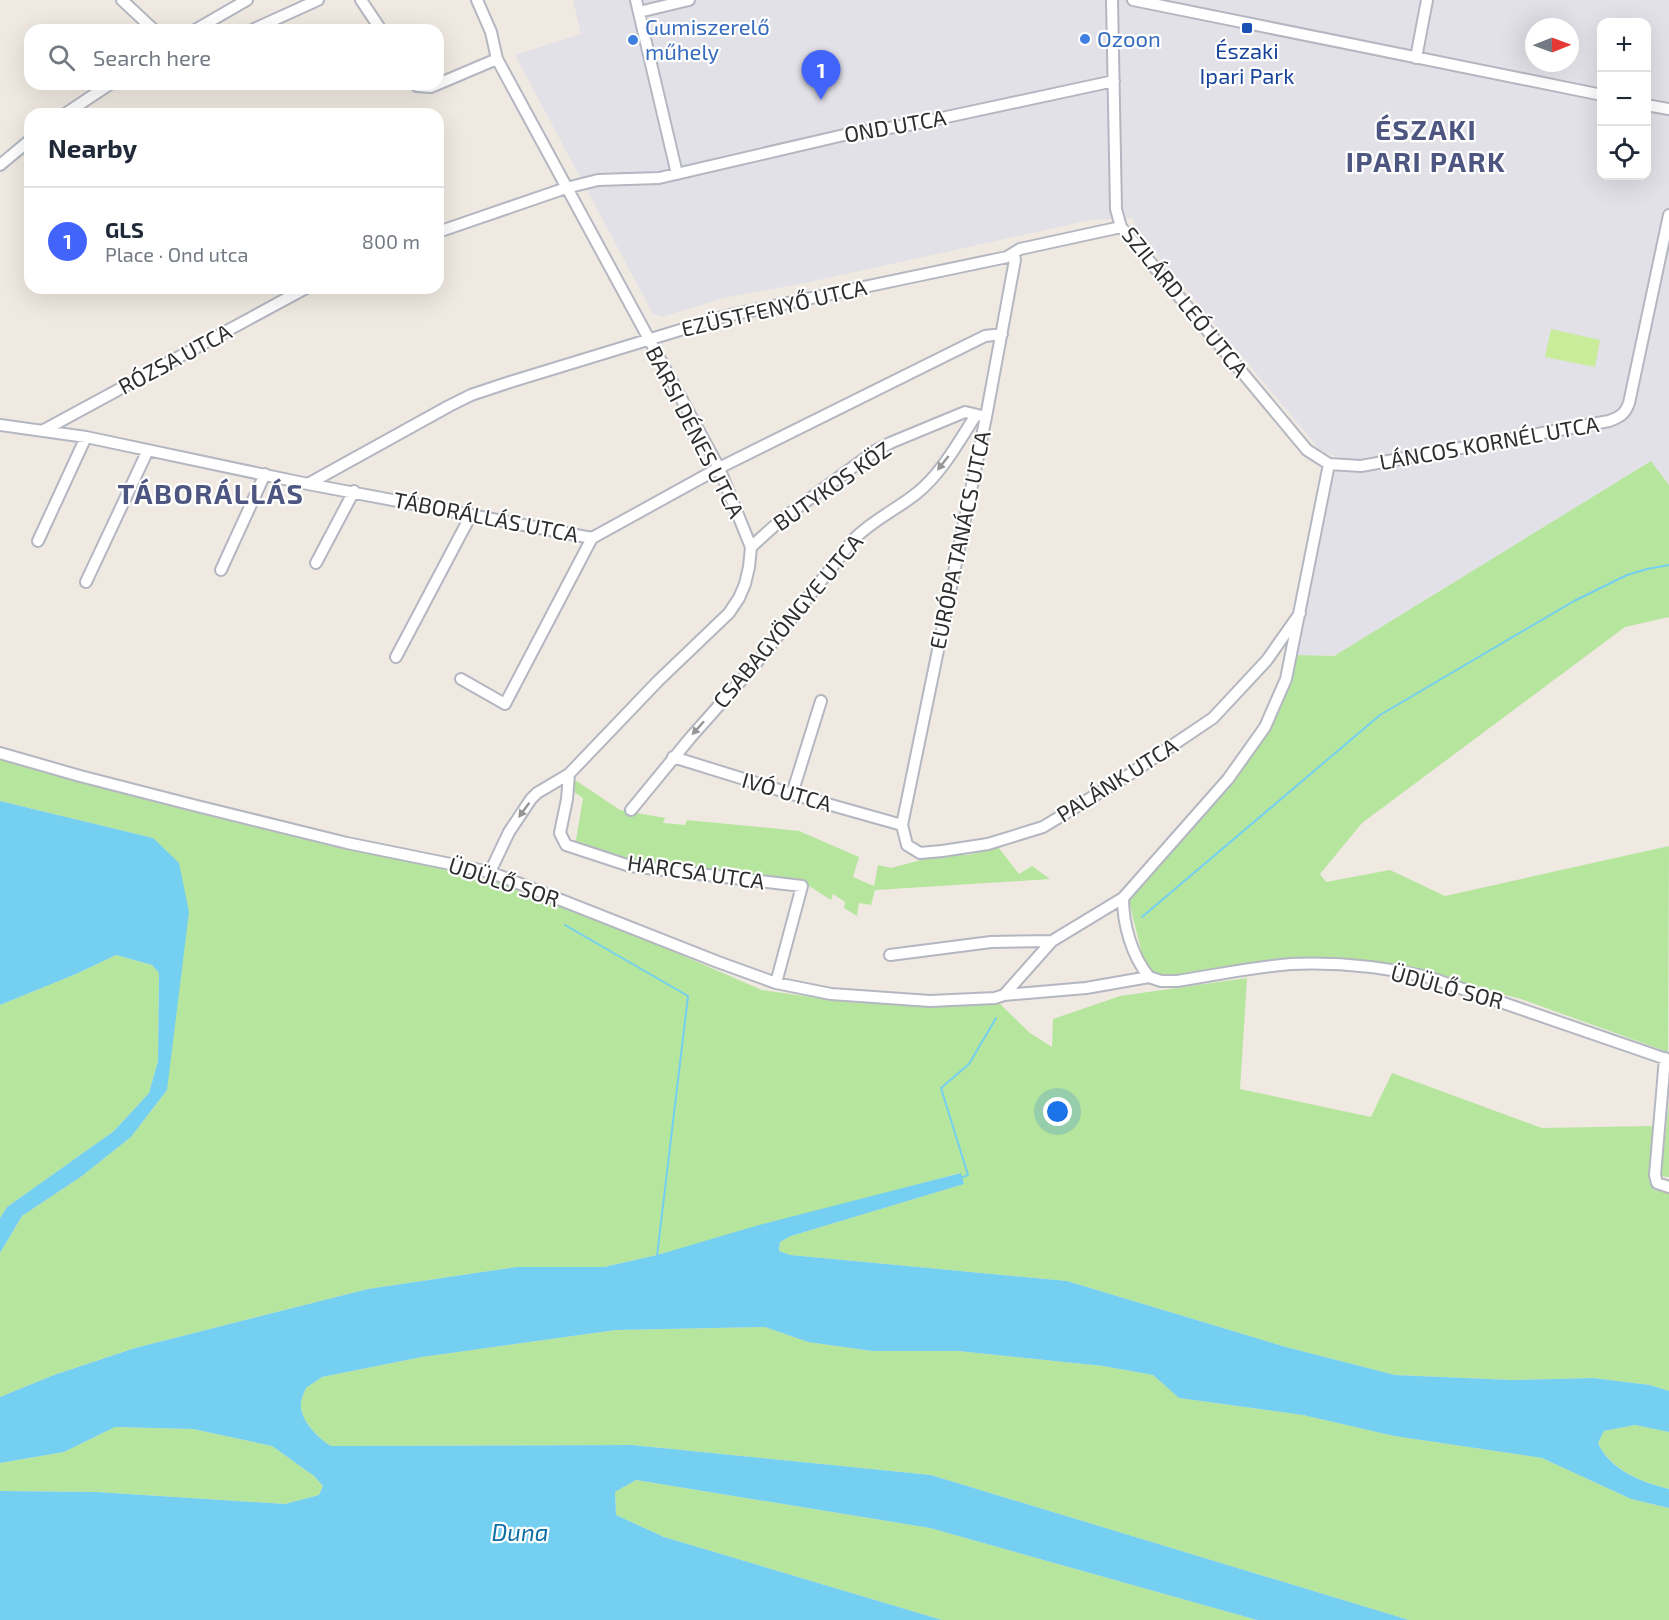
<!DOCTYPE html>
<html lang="en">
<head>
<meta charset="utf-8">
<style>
  body { margin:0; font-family:"Exo 2",sans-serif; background:#f2f2f3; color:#1f2937 }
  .controls { position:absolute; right:18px; top:18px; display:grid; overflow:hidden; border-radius:12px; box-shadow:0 6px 24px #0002 }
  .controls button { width:54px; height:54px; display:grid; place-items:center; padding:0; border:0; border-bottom:2px solid #e0e1e3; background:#fff; color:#1f2937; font:30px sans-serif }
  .compass { position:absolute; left:1525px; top:18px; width:54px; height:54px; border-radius:50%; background:#fff; box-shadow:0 6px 24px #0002; rotate:89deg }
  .you { position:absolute; left:1058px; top:1112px; width:21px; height:21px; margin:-15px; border:4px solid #fff; border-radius:50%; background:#1a73e8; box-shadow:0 0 0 9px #1a73e833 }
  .badge { display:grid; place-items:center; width:39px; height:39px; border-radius:50%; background:#4264fb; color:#fff; font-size:20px; font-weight:700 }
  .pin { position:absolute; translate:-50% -50px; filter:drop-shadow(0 2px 3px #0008) }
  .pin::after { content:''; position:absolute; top:32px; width:21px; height:18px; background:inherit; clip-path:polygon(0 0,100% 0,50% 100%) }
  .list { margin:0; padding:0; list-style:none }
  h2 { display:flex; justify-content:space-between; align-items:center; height:78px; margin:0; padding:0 24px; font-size:26px }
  h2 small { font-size:20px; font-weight:400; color:#747a83 }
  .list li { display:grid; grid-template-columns:39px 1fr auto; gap:18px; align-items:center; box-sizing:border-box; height:108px; padding:0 24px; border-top:2px solid #e0e1e3 }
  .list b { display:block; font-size:22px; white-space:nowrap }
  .list p { margin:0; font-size:20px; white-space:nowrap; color:#747a83 }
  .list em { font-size:20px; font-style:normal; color:#747a83 }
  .icon { flex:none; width:33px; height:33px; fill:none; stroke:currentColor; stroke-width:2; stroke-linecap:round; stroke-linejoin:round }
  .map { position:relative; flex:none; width:1669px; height:1620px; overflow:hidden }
  .search { position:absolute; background:#fff; box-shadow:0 6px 24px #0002; left:24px; top:24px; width:420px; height:66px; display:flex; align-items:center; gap:15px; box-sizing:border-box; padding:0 21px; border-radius:18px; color:#747a83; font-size:22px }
  .panel { position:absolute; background:#fff; box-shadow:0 6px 24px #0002; left:24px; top:108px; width:420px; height:186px; border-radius:18px }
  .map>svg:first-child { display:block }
  .industrial { fill:#e3e1e8; fill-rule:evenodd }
  .green { fill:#b6e59e }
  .pitch { fill:#c9ec9a }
  .water { fill:#75cff0 }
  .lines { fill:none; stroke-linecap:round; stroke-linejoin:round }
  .stream { stroke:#75cff0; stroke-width:2 }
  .minor-casing { stroke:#b4b7c1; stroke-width:14 }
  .minor { stroke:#fff; stroke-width:10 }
  .oneway { fill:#969696 }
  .transit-dot { fill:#1a4fb4; stroke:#fff; stroke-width:2 }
  .shop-dot { fill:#3f7fe0; stroke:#fff; stroke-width:2 }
  .labels { text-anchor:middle; stroke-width:4.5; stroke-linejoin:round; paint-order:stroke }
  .shop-label { font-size:22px; fill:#366cbe; stroke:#fff; text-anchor:start }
  .transit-label { font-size:22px; fill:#164399; stroke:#fff }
  .street-label { font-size:22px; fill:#2e2e2e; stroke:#fff }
  .water-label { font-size:24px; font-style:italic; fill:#0d6fa3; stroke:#fff }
  .district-label { font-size:28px; font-weight:bold; letter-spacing:1.5px; fill:#4d5680; stroke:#fff }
</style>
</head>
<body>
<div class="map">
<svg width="1669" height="1620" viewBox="0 0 1669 1620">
  <rect width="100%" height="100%" fill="#efe9e1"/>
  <path class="industrial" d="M 573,0 L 1669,0 L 1669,485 L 1651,461 L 1334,656 L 1296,655 L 1337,457 L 1320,450 L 1134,227 L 1133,218 L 1091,220 L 805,283 L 724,298 L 662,317 L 653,314 L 515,55 L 581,34 ZM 1602,22 L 1646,22 L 1646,176 L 1602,176 ZM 1534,27 L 1570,27 L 1570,63 L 1534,63 Z"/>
  <path class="green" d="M 1651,461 L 1669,485 L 1669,617 L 1625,627 L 1362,823 L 1320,874 L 1326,882 L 1390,870 L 1445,896 L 1669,846 L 1668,1052 L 1521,999 L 1410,970 L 1325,961 L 1154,980 L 1144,962 L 1128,897 L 1265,728 L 1296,655 L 1334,656 Z
    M 0,756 L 435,865 L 550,898 L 762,990 L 854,1003 L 1000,1004 L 1030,1033 L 1052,1047 L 1053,1019 L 1120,996 L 1247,978 L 1240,1089 L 1371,1117 L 1392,1073 L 1542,1128 L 1654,1126 L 1653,1190 L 1669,1192 L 1669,1391 L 1650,1385 L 1593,1378 L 1512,1380 L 1395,1375 L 1286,1347 L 1067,1281 L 790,1255 L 779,1251 L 780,1242 L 791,1236 L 964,1184 L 960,1173 L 657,1255 L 604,1267 L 516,1267 L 368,1289 L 135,1348 L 54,1375 L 0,1397 L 0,1253 L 22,1216 L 82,1176 L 131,1137 L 167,1090 L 153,838 L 0,801 Z
    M 572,778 L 620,810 L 665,818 L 663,823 L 685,825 L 687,820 L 799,831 L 859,857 L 853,877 L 874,886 L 878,865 L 891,868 L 940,855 L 968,855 L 998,847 L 1019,874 L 1032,866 L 1050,879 L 875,890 L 871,905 L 859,903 L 857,916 L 844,908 L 845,902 L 833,894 L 831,900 L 806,884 L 632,863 L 575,846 L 583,798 L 571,790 Z
    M 116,955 L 152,965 L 159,973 L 158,1061 L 149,1093 L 114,1131 L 7,1207 L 0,1218 L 0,1005 L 76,974 Z
    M 1669,1100 L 1669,1177 L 1661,1176 Z
    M 765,1327 L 808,1342 L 872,1351 L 958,1351 L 1103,1366 L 1153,1375 L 1179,1398 L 1303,1415 L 1394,1436 L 1542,1458 L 1631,1499 L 1669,1508 L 1669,1620 L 1409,1620 L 931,1475 L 632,1445 L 331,1446 C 319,1439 302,1422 301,1407 C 300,1401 304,1393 306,1388 L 322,1377 L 422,1357 L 616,1330 Z
    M 1635,1425 L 1669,1432 L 1669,1489 C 1641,1482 1611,1470 1598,1443 L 1604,1431 Z
    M 115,1427 L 193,1429 L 272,1446 L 314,1476 L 323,1486 L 319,1495 L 285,1504 L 97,1492 L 0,1491 L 0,1463 L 64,1452 Z
    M 636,1480 L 930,1528 L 1257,1620 L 942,1620 L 664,1537 L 616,1515 L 615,1492 Z"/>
  <path class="pitch" d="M 1551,329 L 1600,340 L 1595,367 L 1545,357 Z"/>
  <path class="water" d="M 0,801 L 153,838 L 179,863 L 189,912 L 167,1090 L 131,1137 L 82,1176 L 22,1216 L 0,1253 L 0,1218 L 7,1207 L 114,1131 L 149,1093 L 158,1061 L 159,973 L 152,965 L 116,955 L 76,974 L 0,1005 Z
    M 961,1173 L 964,1184 L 791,1236 L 780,1242 L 779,1251 L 790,1255 L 1067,1281 L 1286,1347 L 1395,1375 L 1512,1380 L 1593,1378 L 1650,1385 L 1669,1391 L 1669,1432 L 1635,1425 L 1604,1431 L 1598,1443 C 1610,1470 1641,1482 1669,1489 L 1669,1508 L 1631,1499 L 1542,1458 L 1394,1436 L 1303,1415 L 1179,1398 L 1153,1375 L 1103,1366 L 958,1351 L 872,1351 L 808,1342 L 765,1327 L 616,1330 L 422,1357 L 322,1377 L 306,1388 C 304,1393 300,1401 301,1407 C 302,1422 319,1439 331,1446 L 632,1445 L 931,1475 L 1409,1620 L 1257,1620 L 930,1528 L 636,1480 L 615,1492 L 616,1515 L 664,1537 L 942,1620 L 0,1620 L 0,1491 L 97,1492 L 285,1504 L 319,1495 L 323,1486 L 314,1476 L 272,1446 L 193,1429 L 115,1427 L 64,1452 L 0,1463 L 0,1397 L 54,1375 L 135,1348 L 368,1289 L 516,1267 L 604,1267 L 657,1255 L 759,1225 Z"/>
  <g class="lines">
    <path class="stream" d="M 1142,917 L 1380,715 L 1574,601 L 1627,575 L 1647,569 L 1669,565
      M 565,925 L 688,996 L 657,1256
      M 963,1177 L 968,1175 L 941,1088 L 969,1064 L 996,1018"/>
    <g class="minor-casing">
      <path id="minor" d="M 122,0 L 154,30
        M 361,0 L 381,30
        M 477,0 L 491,32 L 497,59 L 719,468 L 751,547 L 749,567 L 745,584 L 739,598 L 729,613 L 658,681 L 569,774 L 537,793 L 531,799 L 509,832 L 490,872
        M 636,0 L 677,174
        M 1112,0 L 1116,209 L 1121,227 L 1307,450 L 1329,464 L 1361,466 L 1609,421 C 1620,417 1625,414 1629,403 L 1669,215
        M 1133,0 L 1602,95
        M 639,12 L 689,0
        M 195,30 L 247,0
        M 252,30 L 318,0
        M 1416,58 L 1427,0
        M 416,84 L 417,86 L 431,87 L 438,84
        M 438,84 L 497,59
        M 1646,105 L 1669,109
        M 65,114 L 110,84
        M 0,165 L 30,140
        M 438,232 L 566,188 L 598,180 L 659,178 L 844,135 L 914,124 L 1114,81
        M 1014,254 L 1015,260 L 986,417 L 902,825 L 907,845 L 920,853 L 942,851 L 988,844 L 1043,827 L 1130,774 L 1213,718 L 1267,660 L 1300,613
        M 0,425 L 86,437 L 308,484 L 592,538 L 719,468 L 985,336 L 1002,334
        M 44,430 L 306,288
        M 308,484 L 449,406 L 471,395 L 510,382 L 726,316 L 1007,257 L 1020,249 L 1121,227
        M 38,541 L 86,437
        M 751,547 L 782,519 L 875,451 L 890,443 L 965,412 L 982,416
        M 316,563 L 354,491
        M 221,570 L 265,474
        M 86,582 L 148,450
        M 396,657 L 471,515
        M 461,679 L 505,704 L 592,538
        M 0,753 L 80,776 L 193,805 L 347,843 L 490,872 L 718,962 L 776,983 L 831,994 L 930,1001 L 995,998 L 1004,995 L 1086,988 L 1149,977 L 1161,981 L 1177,981 C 1215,975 1253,967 1291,964 C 1336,962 1384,967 1428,977 L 1669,1060
        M 673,757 L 792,794 L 902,825
        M 569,774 L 567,799 L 560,833 L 566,845 L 630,866 L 802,886 L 776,983
        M 792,794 L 821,701
        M 631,810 L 691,737 L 754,666 L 854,539 C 874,519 896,510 917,493 C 942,473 959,441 976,415
        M 890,955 L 991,942 L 1052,941
        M 1149,977 C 1132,956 1123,925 1123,898 L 1228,779 L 1265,727 L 1286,679 L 1329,464
        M 1004,995 L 1052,941 L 1123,898
        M 1665,1058 L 1655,1175 L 1657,1183 L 1669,1187"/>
    </g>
    <use href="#minor" class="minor"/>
  </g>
  <defs><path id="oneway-solid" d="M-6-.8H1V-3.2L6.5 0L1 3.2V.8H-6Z" transform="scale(1.5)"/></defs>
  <g class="oneway">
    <use href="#oneway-solid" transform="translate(943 463) rotate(128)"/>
    <use href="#oneway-solid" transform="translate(698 728) rotate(132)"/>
    <use href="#oneway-solid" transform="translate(524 810) rotate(126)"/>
  </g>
  <rect class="transit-dot" x="1241" y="22" width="12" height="12" rx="3"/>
  <g class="shop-dot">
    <circle cx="1085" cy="39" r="6"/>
    <circle cx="633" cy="40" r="6"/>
  </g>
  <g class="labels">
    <g class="shop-label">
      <text x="645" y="35">Gumiszerelő<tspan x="645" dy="25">műhely</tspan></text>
      <text x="1097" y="47">Ozoon</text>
    </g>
    <g class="transit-label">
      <text x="1247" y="59">Északi<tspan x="1247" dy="25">Ipari Park</tspan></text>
    </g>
    <g class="street-label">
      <text transform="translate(895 126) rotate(-10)" y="8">OND UTCA</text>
      <text transform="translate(1185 302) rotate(51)" y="8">SZILÁRD LEÓ UTCA</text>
      <text transform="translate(774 308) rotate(-13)" y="8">EZÜSTFENYŐ UTCA</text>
      <text transform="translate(175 359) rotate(-28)" y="8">RÓZSA UTCA</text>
      <text transform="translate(695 432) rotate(63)" y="8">BARSI DÉNES UTCA</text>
      <text transform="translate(1489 443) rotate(-10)" y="8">LÁNCOS KORNÉL UTCA</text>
      <text transform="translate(832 486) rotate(-35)" y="8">BUTYKOS KÖZ</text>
      <text transform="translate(486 517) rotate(11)" y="8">TÁBORÁLLÁS UTCA</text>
      <text transform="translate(960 540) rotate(-78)" y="8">EURÓPA TANÁCS UTCA</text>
      <text transform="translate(788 621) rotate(-50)" y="8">CSABAGYÖNGYE UTCA</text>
      <text transform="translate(1117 780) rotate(-32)" y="8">PALÁNK UTCA</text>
      <text transform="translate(787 792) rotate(16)" y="8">IVÓ UTCA</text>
      <text transform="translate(696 872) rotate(8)" y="8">HARCSA UTCA</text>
      <text transform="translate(504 882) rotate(18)" y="8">ÜDÜLŐ SOR</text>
      <text transform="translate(1447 987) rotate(15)" y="8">ÜDÜLŐ SOR</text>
    </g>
    <g class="water-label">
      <text x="520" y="1541">Duna</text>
    </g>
    <g class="district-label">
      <text x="1426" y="140">ÉSZAKI<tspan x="1426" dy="32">IPARI PARK</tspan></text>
      <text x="211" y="504">TÁBORÁLLÁS</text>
    </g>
  </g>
</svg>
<div class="controls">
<button>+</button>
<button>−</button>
<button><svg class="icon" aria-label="locate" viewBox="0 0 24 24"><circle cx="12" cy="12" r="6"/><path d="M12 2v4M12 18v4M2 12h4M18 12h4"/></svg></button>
</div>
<svg class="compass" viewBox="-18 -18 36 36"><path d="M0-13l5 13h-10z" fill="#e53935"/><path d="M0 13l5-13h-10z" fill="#747a83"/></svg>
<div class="you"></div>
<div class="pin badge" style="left:821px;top:100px">1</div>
<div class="search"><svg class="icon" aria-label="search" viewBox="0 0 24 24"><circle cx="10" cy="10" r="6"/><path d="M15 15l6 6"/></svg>Search here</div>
<section class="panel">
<h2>Nearby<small></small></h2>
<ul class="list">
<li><span class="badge">1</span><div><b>GLS</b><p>Place · Ond utca</p></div><em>800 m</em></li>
</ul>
</section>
</div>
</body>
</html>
